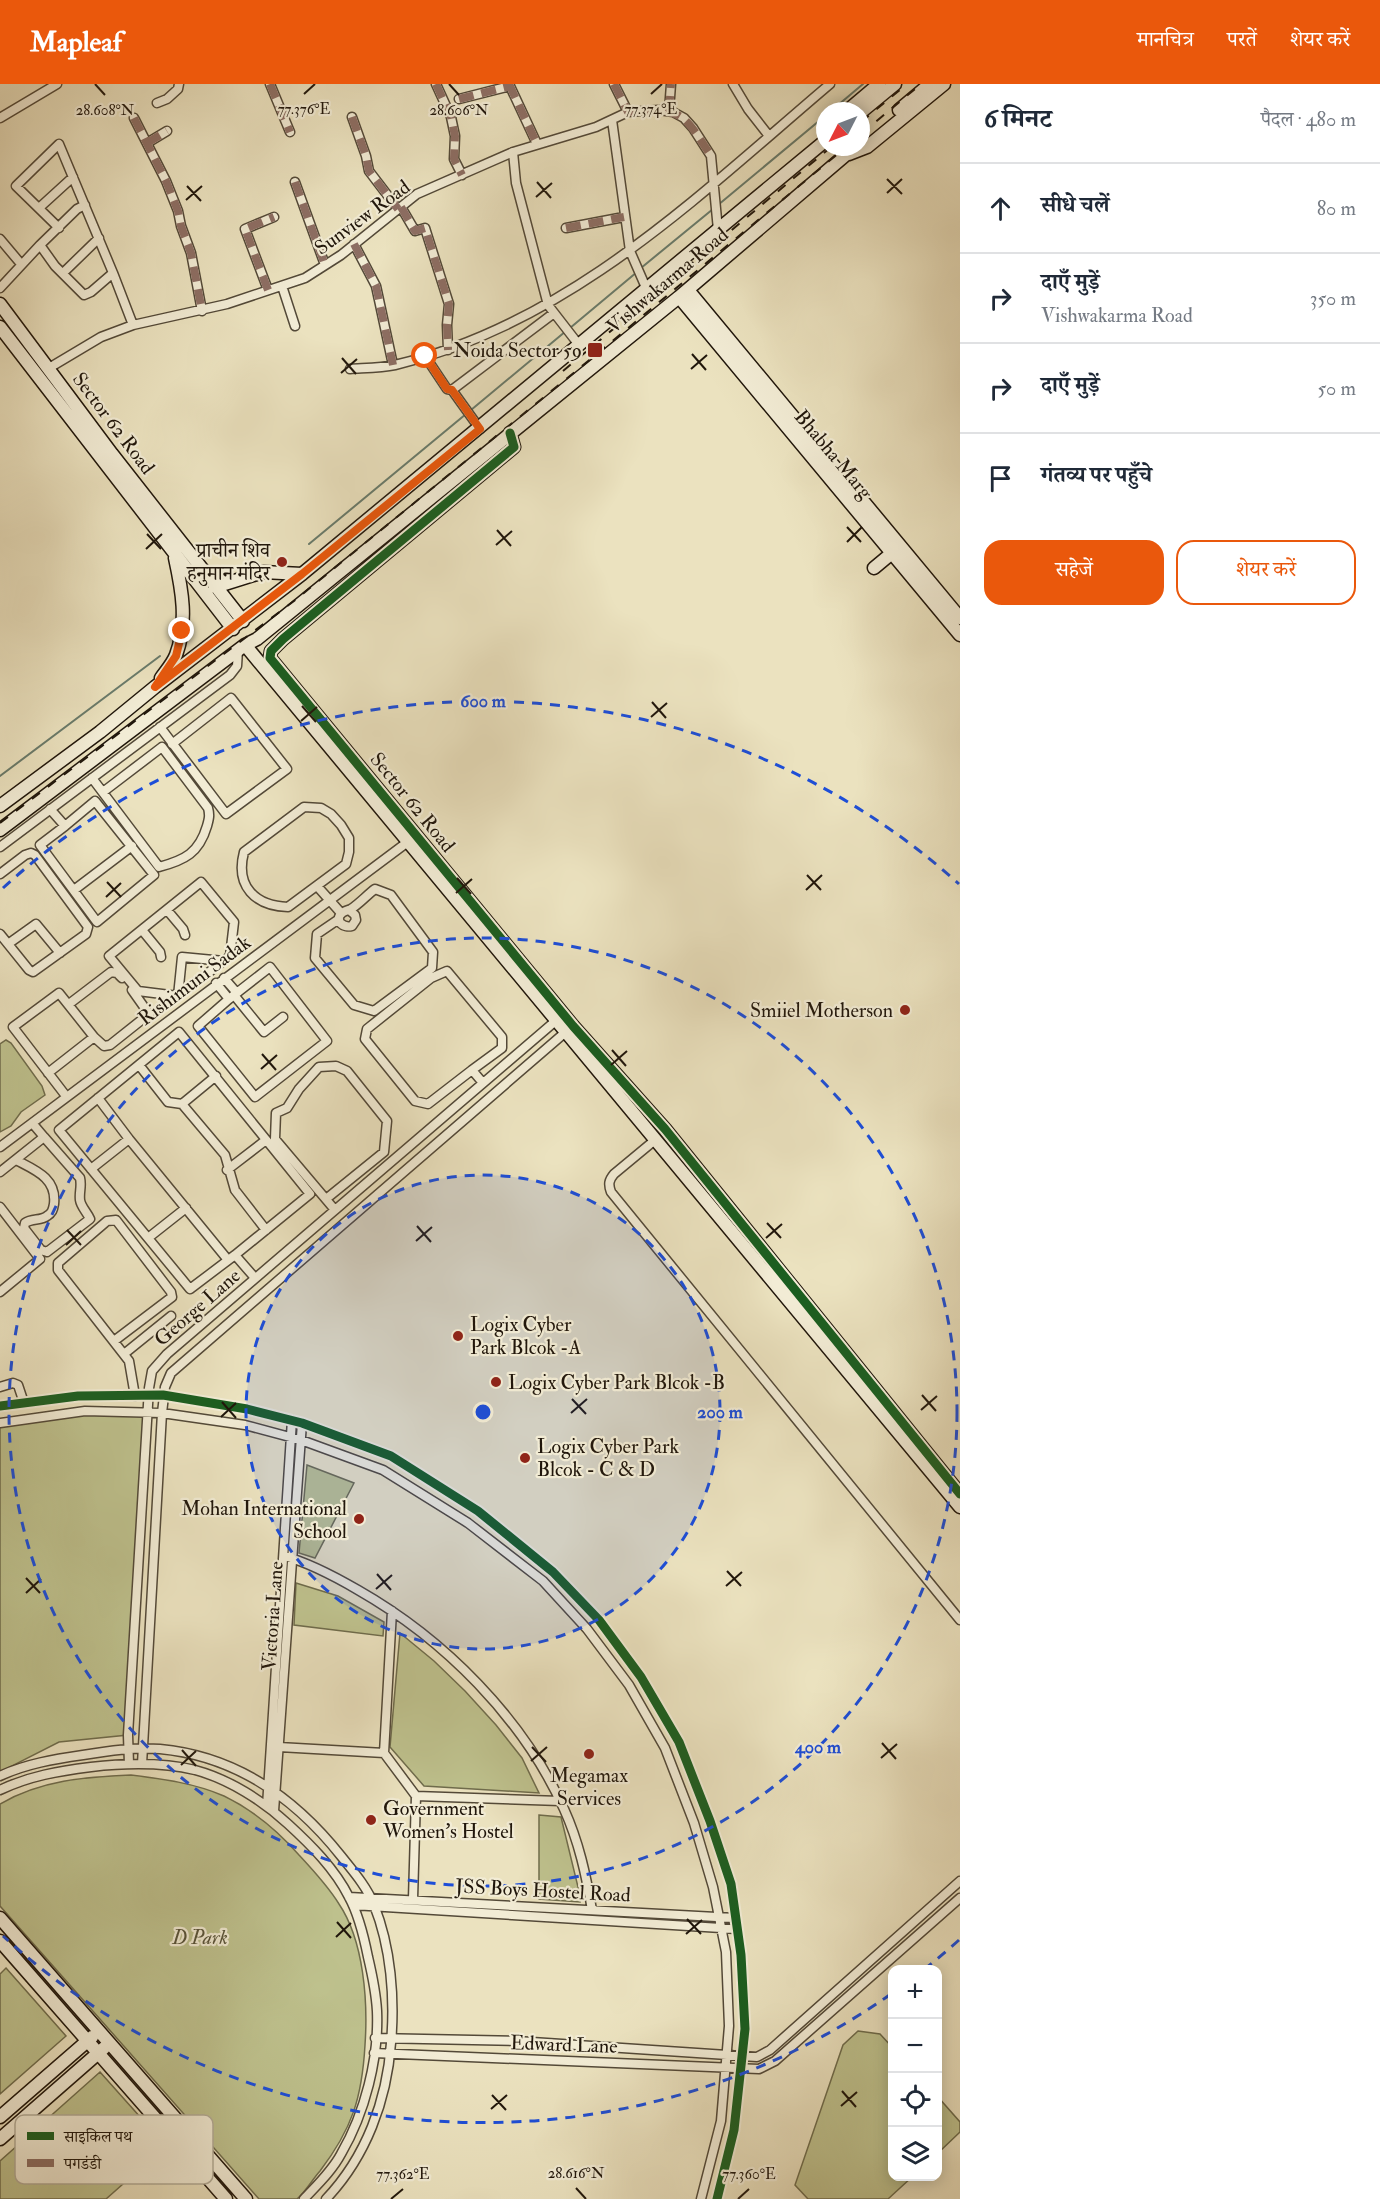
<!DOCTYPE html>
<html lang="hi">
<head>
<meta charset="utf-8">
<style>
  body { margin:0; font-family:"IM FELL Double Pica","Noto Serif Devanagari",serif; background:#f2f2f3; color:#1f2937 }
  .controls { position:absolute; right:18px; bottom:18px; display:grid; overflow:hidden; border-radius:12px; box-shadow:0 3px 15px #0003 }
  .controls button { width:54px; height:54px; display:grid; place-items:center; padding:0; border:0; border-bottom:2px solid #e0e1e3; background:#fff; color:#1f2937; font:30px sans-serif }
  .compass { position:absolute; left:816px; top:18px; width:54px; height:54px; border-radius:50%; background:#fff; box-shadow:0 3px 15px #0003; rotate:228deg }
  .stop { position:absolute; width:18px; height:18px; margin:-14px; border:4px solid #ea580c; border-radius:50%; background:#fff }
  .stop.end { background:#ea580c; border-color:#fff; box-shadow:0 2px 6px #0008 }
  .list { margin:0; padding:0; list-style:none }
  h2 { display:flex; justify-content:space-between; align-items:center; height:78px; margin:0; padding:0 24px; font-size:26px }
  h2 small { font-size:20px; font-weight:400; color:#747a83 }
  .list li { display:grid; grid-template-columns:39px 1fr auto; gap:18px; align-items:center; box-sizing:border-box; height:90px; padding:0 24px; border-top:2px solid #e0e1e3 }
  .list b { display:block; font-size:22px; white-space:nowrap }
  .list p { margin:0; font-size:20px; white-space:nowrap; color:#747a83 }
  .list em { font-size:20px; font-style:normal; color:#747a83 }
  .actions { display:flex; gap:12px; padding:18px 24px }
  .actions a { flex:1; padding:14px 0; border:2px solid #ea580c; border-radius:18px; text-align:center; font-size:21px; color:#ea580c }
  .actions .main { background:#ea580c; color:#fff }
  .icon { flex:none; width:33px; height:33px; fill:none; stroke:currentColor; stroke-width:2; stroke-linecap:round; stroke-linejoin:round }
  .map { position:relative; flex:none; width:960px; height:2115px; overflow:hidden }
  header { display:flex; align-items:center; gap:36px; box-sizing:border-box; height:84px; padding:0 30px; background:#ea580c; color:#fff }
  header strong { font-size:28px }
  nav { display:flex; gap:33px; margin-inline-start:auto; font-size:21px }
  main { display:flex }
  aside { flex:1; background:#fff }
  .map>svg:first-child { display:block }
  .green { fill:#bec18d; stroke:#6f6c4c; stroke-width:1.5 }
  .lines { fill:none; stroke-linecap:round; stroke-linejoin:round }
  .stream { stroke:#697b6b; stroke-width:2 }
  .street-casing { stroke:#534938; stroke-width:11 }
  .secondary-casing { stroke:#20160b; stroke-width:15 }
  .street { stroke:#f2ecd5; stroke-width:8 }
  .secondary { stroke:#f2ecd5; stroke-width:12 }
  .rail { stroke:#20160b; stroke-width:2; stroke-dasharray:10 10; stroke-linecap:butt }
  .quiet { stroke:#8d6e63; stroke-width:8; stroke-dasharray:15 8; stroke-linecap:butt }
  .cycleway-casing { stroke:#f2ecd5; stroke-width:13 }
  .cycleway { stroke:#1b5e20; stroke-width:9 }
  .route { stroke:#ea580c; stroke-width:8 }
  .ticks { fill:none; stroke:#20160b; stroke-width:2 }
  .ring { fill:none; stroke:#1d4ed8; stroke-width:3; stroke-dasharray:10 8 }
  .poi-dot { fill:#8f2418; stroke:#f2ecd5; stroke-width:2 }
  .labels { text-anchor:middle; stroke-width:4.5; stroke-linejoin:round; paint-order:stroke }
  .street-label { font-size:20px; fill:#20160b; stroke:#f2ecd5 }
  .poi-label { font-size:20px; fill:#20160b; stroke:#f2ecd5; text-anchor:end }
  .park-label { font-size:20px; font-style:italic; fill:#575238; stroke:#f2ecd5 }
  .key { fill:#f2ecd5; stroke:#b3ac98; stroke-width:1.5 }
  .key-label { font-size:16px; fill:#20160b }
  .ticks-label { font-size:15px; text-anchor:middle; fill:#20160b; stroke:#f2ecd5; stroke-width:4.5; stroke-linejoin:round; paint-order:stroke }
  .centre { fill:#1d4ed8; stroke:#f2ecd5; stroke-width:3 }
  .ring-label { font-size:18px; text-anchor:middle; font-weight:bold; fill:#1d4ed8; stroke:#f2ecd5; stroke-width:4.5; stroke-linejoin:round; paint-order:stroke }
</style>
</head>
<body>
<header>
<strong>Mapleaf</strong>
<nav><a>मानचित्र</a><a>परतें</a><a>शेयर करें</a></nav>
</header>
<main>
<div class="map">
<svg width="960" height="2115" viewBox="0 0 960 2115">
  <rect width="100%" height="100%" fill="#ebe2bf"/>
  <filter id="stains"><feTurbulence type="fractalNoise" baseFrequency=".00333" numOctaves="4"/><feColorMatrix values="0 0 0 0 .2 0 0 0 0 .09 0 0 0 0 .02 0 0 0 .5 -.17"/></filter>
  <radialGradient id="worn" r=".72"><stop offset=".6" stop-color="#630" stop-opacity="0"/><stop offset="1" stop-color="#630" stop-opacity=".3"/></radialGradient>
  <path class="green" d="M 6,956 L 11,959 L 42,1002 L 45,1011 L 21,1028 L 11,1042 L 0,1048 L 0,960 Z
    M 148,1328 L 128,1651 L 59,1658 L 0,1688 L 0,1339 L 74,1329 Z
    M 307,1381 L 354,1399 L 315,1474 L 299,1469 Z
    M 296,1499 L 338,1512 L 384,1538 L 383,1552 L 294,1541 Z
    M 400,1549 L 434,1577 L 465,1607 L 496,1641 L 522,1674 L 539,1709 L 424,1702 L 390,1663 Z
    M 131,1691 C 163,1695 194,1699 224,1712 C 253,1726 278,1747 299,1771 C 313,1786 328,1802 339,1820 C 364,1857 368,1918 365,1961 C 362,2014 352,2045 320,2087 C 312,2096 306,2107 297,2115 L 259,2115 L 0,1822 L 0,1720 C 41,1696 85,1693 131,1691 Z
    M 539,1731 L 561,1733 L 579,1807 L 580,1818 L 539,1815 Z
    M 6,1884 L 66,1952 L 0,2010 L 0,1890 Z
    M 858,1947 L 880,1950 L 892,1963 L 892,2092 L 912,2093 L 888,2115 L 808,2115 L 795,2101 L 843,1961 Z
    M 100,1988 L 166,2062 L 106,2115 L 0,2115 L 0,2077 Z
    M 938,2013 L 960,2038 L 960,2048 L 938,2069 Z"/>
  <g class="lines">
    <path class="stream" d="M 831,27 L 863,0
      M 718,121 L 825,32
      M 641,184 L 713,125
      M 570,244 L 637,188
      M 471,326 L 566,247
      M 309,460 L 466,330
      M 0,692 L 160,572"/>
    <g class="street-casing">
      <path id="street" d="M 270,0 L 290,48
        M 436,0 L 451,33 L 455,52 L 454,75 L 462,91
        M 509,0 L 537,60
        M 614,0 L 628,28
        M 733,0 L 748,25 L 769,52
        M 459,15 L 510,2
        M 157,19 L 167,15 L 178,5 L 179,0
        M 669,27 L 671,0
        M 352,33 L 366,72 L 369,87 L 398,125
        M 0,34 L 57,0
        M 134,34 L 166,97 L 178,127 L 181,142 L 191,169 L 202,227
        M 612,36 L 630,167 L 647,206
        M 147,59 L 167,47
        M 513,68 L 516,99 L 548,221 L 579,261
        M 295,98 L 325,181
        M 401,123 L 415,147 L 425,144 L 449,220 L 447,241 L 448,266
        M 39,124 L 73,93
        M 59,144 L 16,102 L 59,60 L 113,189 L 133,241
        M 566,144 L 624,133
        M 0,155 L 21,180
        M 354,160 L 376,202 L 393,281
        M 40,161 L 77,125 L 85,121
        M 63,189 L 99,154
        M 282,202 L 295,242
        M 0,204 L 40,161 L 55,182 L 84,211 L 91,208 L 113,189
        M 268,206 L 245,145 L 274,133
        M 425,272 L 447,305 L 452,306
        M 49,284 L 101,253 L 133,241 L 227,220 L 305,194 L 341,171 L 417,110 L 513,68 L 596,43 L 628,28 L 659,26 L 673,28 L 684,34 L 693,44 L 711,72 L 718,146
        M 350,285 C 365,284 381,284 395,281 C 569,240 699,111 830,0
        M 480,345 L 452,306 L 554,229
        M 160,643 L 226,730 L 287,685 L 231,614 L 172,660
        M 92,694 L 159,783 C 185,776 199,769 207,742 C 209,735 210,731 208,724 L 162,663 L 103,708
        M 304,723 L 321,724 L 331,730 L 341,741 L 349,754 L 349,768 L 346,780 L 288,823 C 255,822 235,802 244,768 Z
        M 50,725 L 65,742 L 95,717 L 154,791 L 97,838 L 40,761 L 65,742
        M 0,763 L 230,591 L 237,582 L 238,566
        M 0,790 L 25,771 L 31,769 L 35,771 L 88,843 L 86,850 L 33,888 L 29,886 L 0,850
        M 201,798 L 234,838 L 230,872 L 178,912 L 138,907 L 109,872 Z
        M 317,802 L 341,829
        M 74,806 L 132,762
        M 167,826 L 183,845 L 185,851
        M 339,835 L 317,850 L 315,874 L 354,921 L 374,927 L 432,884 L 433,868 L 391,811 L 375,805 C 367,811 359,820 351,825 C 349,826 344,827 342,829 C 333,837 344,844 352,842 L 356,836 L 355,831 L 349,826
        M 142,846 L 160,868 L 161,873
        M 8,860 L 36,840 L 60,869
        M 224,894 L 237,909
        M 216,899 L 229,915 L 270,883 L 327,957 L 255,1013 L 198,942 L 229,915
        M 234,911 L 264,948 L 283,933
        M 178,912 L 182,873 L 224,877
        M 69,920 L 111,888 L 117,889 L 122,894
        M 94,953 L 104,962 L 110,961 L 149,930 L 132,906
        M 139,981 L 168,1018 L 182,1020 L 225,1071 L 235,1106 L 266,1146
        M 472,986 L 502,964 L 502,953 L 447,887 L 431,894 L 367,945 L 365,955 L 415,1017 L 428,1020 L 472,986 L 483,999
        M 48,989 L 94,953 L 59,909 L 13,943 L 66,1012
        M 98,1014 L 129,1055 L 228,1176
        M 182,1020 L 216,992
        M 655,1056 L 614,1090 C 609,1096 608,1100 611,1108 L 960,1536
        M 0,1063 L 409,757
        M 16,1076 C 35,1086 57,1094 54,1120 C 53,1126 52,1129 47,1132 C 41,1137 32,1134 25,1139 L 24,1144 L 41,1166 L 47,1168 L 90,1135 C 87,1128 81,1123 80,1116 C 79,1108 82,1102 80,1094 L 44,1053
        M 91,1085 L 129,1055
        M 227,1086 L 266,1056
        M 0,1088 L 44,1053 L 33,1040
        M 326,1115 L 384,1068 L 387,1037 L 347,987 L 336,982 L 319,983 L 299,1005 L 287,1024 L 276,1029 L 275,1055 L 335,1126
        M 0,1123 L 40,1175 L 0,1208
        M 148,1154 L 186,1124
        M 235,1171 L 310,1110 L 179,948 L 59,1046 L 190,1205 L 235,1171 L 255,1194
        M 114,1257 L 172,1213 L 171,1208 L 116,1136 L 107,1137 L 58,1179 L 58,1186 L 129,1277 L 135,1312
        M 124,1270 L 171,1232
        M 0,1303 L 13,1299 L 18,1301 L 24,1319
        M 0,1322 L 78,1312 L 163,1311 L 247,1325 L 302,1339 L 391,1372 L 478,1427 L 553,1488 L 599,1536 L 641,1593 L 679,1658 L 710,1737 L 731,1800 L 741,1871 L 745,1945 L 734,2046 L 717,2115
        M 0,1339 L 85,1327 L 162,1329 L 245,1341 L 301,1356 L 383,1386 L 468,1439 L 543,1497 L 587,1545 L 629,1601 L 665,1664 L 694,1739 L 713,1803 L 726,1868 L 729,1942 L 721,2037 L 701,2115
        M 284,1472 C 310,1479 334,1492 358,1506 C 444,1555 523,1634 564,1725 C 579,1758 586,1791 592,1826
        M 392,1527 L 384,1669 L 416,1712 L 560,1717
        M 279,1663 L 384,1669
        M 129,1680 L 128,1651 L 149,1304 L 152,1287 L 167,1270 L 559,934
        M 142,1680 L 162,1329 L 165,1303 L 171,1289 L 568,946
        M 0,1692 C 25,1680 55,1675 83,1671 C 108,1667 134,1663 160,1665 C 235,1672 295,1714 341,1772 C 353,1787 367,1803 374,1821 C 391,1863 395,1915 391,1959 C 387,2016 366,2073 326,2115
        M 0,1706 C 29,1692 59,1687 91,1683 C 126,1679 161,1678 195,1686 C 229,1695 263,1717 288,1740 C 311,1761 335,1785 349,1813 C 359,1831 364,1853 368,1873 C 372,1890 376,1909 377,1927 C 379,1974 365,2029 341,2070 C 332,2087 317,2101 304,2115
        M 267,1722 L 292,1336
        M 274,1727 L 302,1339
        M 349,1813 L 735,1834
        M 413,1815 L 416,1712
        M 353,1821 L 737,1845
        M 375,1954 L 517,1957 L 757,1973 L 770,1966 L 960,1797
        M 374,1969 L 759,1985 L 775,1977 L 960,1814"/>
    </g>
    <g class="secondary-casing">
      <path id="secondary" d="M 899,26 L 930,0
        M 847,27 L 879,0
        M 861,28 L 895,0
        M 849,70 L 867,63 L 944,0
        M 688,206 L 960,534
        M 679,213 L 960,551
        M 0,220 L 112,370 L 243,537
        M 0,243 L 233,545
        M 510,349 L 514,363 L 283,555 L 271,567 L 270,574 L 573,942 L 665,1045 L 960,1410
        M 874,484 L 892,469
        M 215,503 L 263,488 L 302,490
        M 245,561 L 960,1423
        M 161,594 C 166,587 173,579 176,571 C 188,538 182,506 175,474
        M 0,722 L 100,648 L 155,603 L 302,490 L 825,57
        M 0,746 L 245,561 L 257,555 L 679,213 L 855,63
        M 0,1834 L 246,2115
        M 0,1857 L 226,2115
        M 0,2033 L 92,1953
        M 0,2055 L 104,1964"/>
    </g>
    <use href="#street" class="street"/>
    <use href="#secondary" class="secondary"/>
    <path class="rail" d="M 861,38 L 907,0
      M 861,50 L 921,0
      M 563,287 L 831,63
      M 0,739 L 294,517 L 598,269 L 846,63"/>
    <path class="quiet" d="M 270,0 L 290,48
      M 436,0 L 451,33 L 455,52 L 454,75 L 462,91
      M 509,0 L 537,60
      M 614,0 L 628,28 C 682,24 682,27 711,72
      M 459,15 L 510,2
      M 669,27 L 671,0
      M 352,33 L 366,72 L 369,87 L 398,125
      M 134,34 L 166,97 L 178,127 L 181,142 L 191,169 L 202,227
      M 147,59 L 167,47
      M 295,98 L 325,181
      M 401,123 L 415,147 L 425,144 L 449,220 L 447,241 L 448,266
      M 566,144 L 624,133
      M 354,160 L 376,202 L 393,281
      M 268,206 L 245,145 L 274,133
      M 425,272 L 447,305 L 452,306"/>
    <g class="cycleway-casing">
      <path id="cycleway" d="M 510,349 L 514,363 L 283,555 L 271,567 L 270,574 L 573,942 L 665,1045 L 960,1410
        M 0,1322 L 78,1312 L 163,1311 L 247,1325 L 302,1339 L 391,1372 L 478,1427 L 553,1488 L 599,1536 L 641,1593 L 679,1658 L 710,1737 L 731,1800 L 741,1871 L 745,1945 L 734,2046 L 717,2115"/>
    </g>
    <use href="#cycleway" class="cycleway"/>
  </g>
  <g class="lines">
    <path class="route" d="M 182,547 L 176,572 L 155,603 L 302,490 L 480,345 L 452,306 L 447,305 L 425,272"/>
  </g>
  <path class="ticks" d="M 95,0 L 105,11M 449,0 L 459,11M 304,10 L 315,0M 651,10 L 662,0M 887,95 L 902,110M 537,98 L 551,114M 187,102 L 201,117M 887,109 L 902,95M 536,113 L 552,99M 186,116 L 202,102M 692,270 L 706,286M 342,274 L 356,290M 691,285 L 707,271M 341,289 L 357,275M 847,443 L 861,458M 497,446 L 511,462M 147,450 L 161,465M 847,458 L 862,443M 496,461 L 512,447M 146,465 L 162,450M 652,618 L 666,634M 302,622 L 316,638M 651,633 L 667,619M 301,637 L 317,623M 807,791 L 821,806M 457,794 L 471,810M 107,798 L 121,813M 806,806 L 822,791M 456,809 L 472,795M 106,813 L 121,799M 612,966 L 626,982M 262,970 L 276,986M 611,981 L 627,967M 261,985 L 277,971M 767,1139 L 781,1154M 417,1142 L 431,1158M 67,1146 L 81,1161M 766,1154 L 782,1140M 416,1157 L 432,1143M 66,1161 L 81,1147M 922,1311 L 936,1327M 572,1315 L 586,1330M 222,1318 L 236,1334M 921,1326 L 937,1312M 571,1329 L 587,1315M 221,1333 L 236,1319M 727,1487 L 741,1502M 377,1490 L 391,1506M 26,1494 L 40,1509M 726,1502 L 742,1488M 376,1505 L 392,1491M 26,1509 L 41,1495M 882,1659 L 896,1675M 532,1663 L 546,1678M 182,1666 L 196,1682M 881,1674 L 897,1660M 531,1677 L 547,1663M 181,1681 L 196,1667M 687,1835 L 701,1850M 337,1838 L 351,1854M 686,1850 L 702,1836M 336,1853 L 351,1839M 842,2007 L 856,2023M 492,2011 L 506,2026M 841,2022 L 857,2008M 491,2025 L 507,2011M 576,2104 L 586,2115M 391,2115 L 403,2105M 738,2115 L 749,2105"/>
  <circle cx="483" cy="1328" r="237" fill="#1d4ed8" fill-opacity=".12"/>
  <g class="ring">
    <circle cx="483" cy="1328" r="237"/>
    <circle cx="483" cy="1328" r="474"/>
    <path d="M959 1856A711 711 0 0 1 926 1884M891 1910A711 711 0 0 1 3 1852M3 804A711 711 0 0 1 959 800"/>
  </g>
  <g class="poi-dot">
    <rect x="587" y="258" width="16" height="16" rx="3"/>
    <circle cx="282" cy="478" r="6"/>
    <circle cx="905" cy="926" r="6"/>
    <circle cx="458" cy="1252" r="6"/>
    <circle cx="496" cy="1298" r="6"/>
    <circle cx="525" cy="1374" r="6"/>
    <circle cx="359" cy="1435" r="6"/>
    <circle cx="589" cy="1670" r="6"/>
    <circle cx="371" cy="1736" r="6"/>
  </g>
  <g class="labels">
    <g class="street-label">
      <text transform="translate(362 133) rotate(-36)" y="7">Sunview Road</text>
      <text transform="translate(667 196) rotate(-40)" y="7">Vishwakarma Road</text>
      <text transform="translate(114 339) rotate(53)" y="7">Sector 62 Road</text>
      <text transform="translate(834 370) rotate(50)" y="7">Bhabha Marg</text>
      <text transform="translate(413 718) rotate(51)" y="7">Sector 62 Road</text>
      <text transform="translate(194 896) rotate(-37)" y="7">Rishimuni Sadak</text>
      <text transform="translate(197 1223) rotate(-41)" y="7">George Lane</text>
      <text transform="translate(272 1532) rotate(-86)" y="7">Victoria Lane</text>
      <text transform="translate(543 1806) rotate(3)" y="7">JSS Boys Hostel Road</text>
      <text transform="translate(564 1960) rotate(2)" y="7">Edward Lane</text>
    </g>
    <g class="poi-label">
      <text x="582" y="273">Noida Sector 59</text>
      <text x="270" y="473">प्राचीन शिव<tspan x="270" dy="23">हनुमान मंदिर</tspan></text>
      <text x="893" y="933">Smiiel Motherson</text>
      <text x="470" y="1247" text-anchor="start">Logix Cyber<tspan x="470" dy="23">Park Blcok -A</tspan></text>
      <text x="508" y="1305" text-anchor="start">Logix Cyber Park Blcok -B</text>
      <text x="537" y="1369" text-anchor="start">Logix Cyber Park<tspan x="537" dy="23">Blcok - C &amp; D</tspan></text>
      <text x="347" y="1431">Mohan International<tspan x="347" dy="23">School</tspan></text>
      <text x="589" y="1698" text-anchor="middle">Megamax<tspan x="589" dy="23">Services</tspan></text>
      <text x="383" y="1731" text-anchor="start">Government<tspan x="383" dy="23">Women's Hostel</tspan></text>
    </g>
    <g class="park-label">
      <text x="200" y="1860">D Park</text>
    </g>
  </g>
  <rect x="15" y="2031" width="198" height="69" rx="9" class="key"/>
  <rect x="27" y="2048" width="27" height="8" fill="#1b5e20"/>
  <rect x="27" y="2075" width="27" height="8" fill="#8d6e63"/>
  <g class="key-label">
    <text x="64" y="2058">साइकिल पथ</text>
    <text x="64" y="2085">पगडंडी</text>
  </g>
  <g class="ticks-label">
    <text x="651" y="30">77.374°E</text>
    <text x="304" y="30">77.376°E</text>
    <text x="459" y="31">28.606°N</text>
    <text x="105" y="31">28.608°N</text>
    <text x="576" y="2094">28.616°N</text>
    <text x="403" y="2095">77.362°E</text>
    <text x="749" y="2095">77.360°E</text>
  </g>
  <circle cx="483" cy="1328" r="9" class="centre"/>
  <g class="ring-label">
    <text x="483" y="623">600 m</text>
    <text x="720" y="1334">200 m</text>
    <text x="818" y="1669">400 m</text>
  </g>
  <rect width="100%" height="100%" filter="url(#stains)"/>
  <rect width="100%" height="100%" fill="url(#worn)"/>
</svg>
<div class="controls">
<button>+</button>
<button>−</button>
<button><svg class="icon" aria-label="locate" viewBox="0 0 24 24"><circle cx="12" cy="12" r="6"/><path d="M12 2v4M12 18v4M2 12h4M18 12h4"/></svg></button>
<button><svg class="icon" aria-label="layers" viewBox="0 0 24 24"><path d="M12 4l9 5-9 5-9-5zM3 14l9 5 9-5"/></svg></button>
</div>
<svg class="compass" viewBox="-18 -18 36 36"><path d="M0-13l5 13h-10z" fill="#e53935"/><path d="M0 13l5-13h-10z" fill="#747a83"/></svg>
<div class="stop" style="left:425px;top:272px"></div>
<div class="stop end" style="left:182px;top:547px"></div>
</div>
<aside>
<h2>6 मिनट<small>पैदल · 480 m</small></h2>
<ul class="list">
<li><svg class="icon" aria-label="ahead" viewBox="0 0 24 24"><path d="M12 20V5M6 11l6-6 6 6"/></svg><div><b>सीधे चलें</b></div><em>80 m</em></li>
<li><svg class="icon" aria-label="right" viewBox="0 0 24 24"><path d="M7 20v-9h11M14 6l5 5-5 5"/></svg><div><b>दाएँ मुड़ें</b><p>Vishwakarma Road</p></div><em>350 m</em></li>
<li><svg class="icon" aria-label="right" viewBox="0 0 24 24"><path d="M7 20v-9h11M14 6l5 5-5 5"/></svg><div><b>दाएँ मुड़ें</b></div><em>50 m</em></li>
<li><svg class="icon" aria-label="arrive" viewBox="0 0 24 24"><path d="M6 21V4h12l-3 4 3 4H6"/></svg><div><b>गंतव्य पर पहुँचे</b></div></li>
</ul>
<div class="actions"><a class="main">सहेजें</a><a>शेयर करें</a></div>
</aside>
</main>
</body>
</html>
